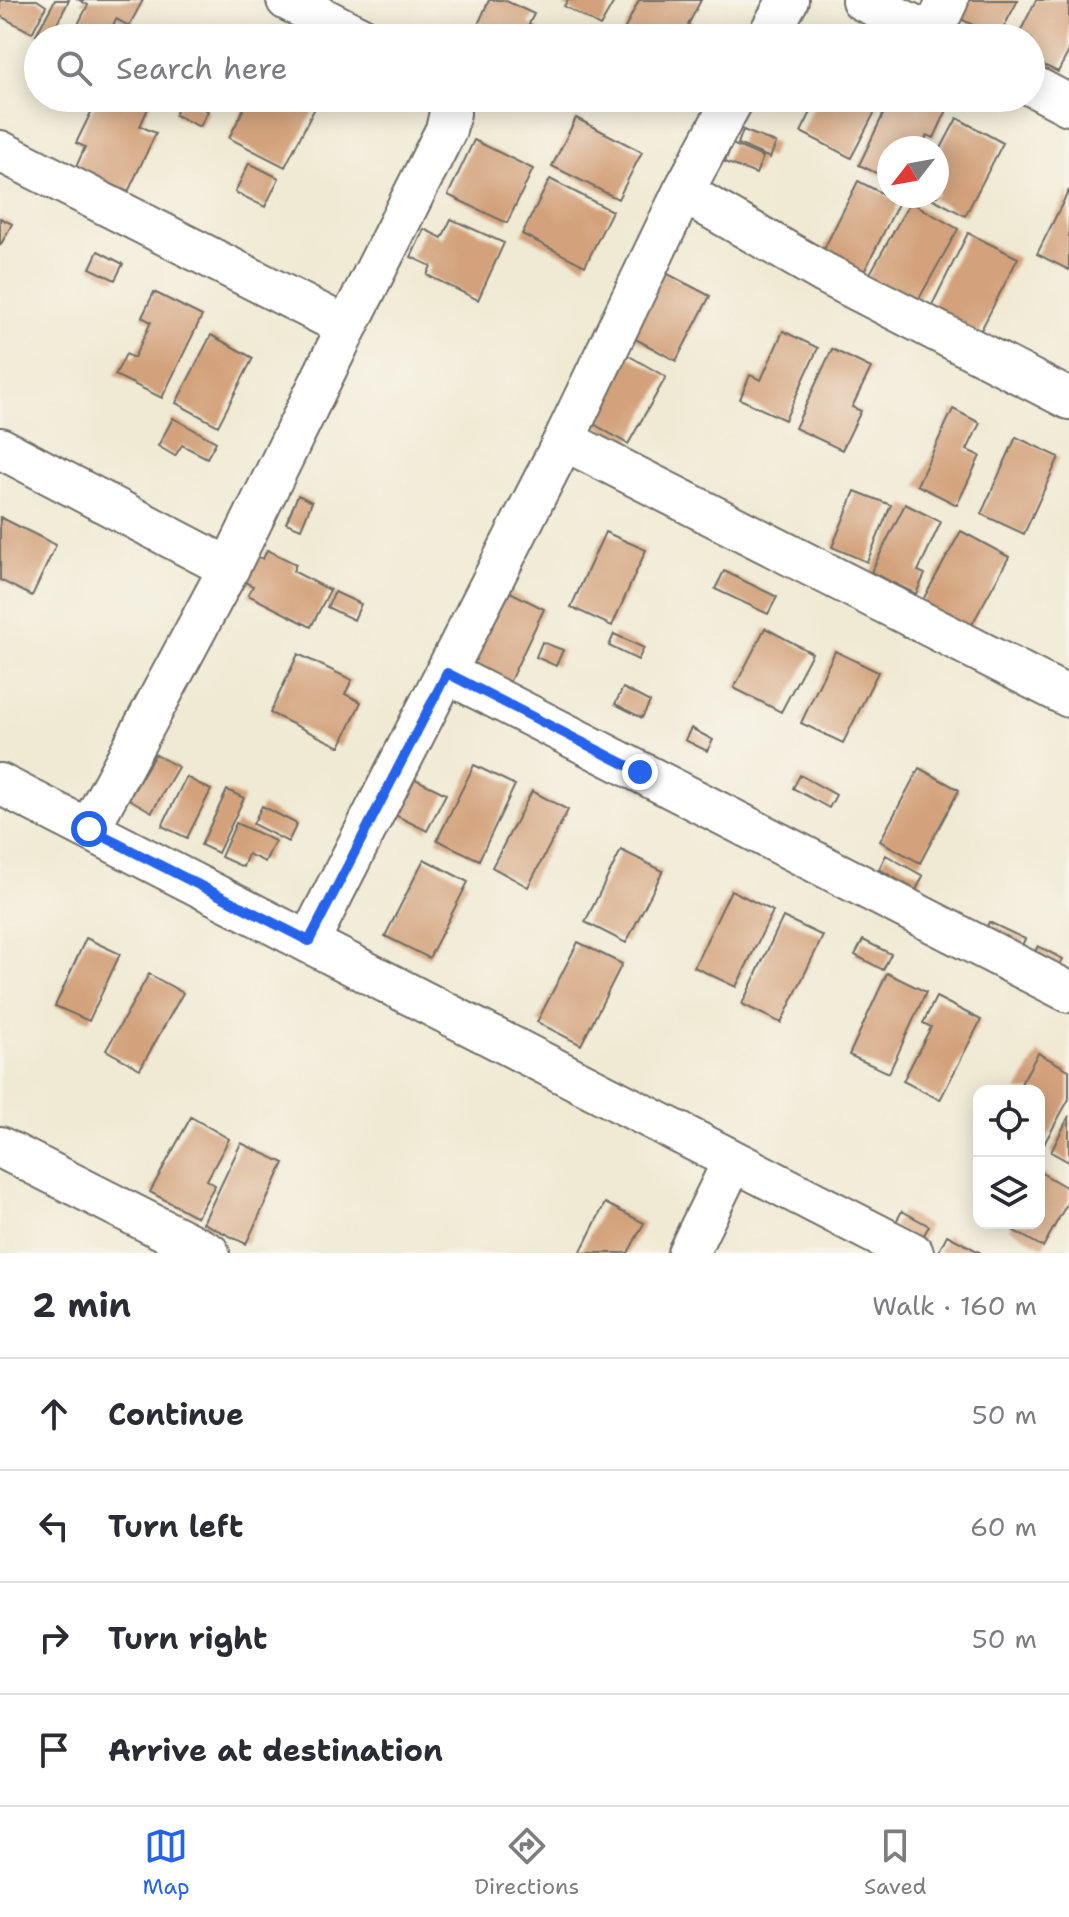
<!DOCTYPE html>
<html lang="en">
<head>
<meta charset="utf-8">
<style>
  body { margin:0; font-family:"Shantell Sans",sans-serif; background:#f2f2f3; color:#2b2b33 }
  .controls { position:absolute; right:24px; bottom:24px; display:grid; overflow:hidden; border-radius:16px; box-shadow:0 4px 20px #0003 }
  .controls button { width:72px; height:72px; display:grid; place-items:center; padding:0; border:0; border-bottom:2px solid #e1e1e2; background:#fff; color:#2b2b33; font:40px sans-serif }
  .compass { position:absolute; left:877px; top:136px; width:72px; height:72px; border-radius:50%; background:#fff; box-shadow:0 4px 20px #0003; rotate:239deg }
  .stop { position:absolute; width:24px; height:24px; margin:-18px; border:6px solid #2563eb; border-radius:50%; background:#fff }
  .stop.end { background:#2563eb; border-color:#fff; box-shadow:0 2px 8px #0008 }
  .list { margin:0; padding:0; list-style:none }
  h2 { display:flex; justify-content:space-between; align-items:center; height:104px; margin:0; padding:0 32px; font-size:34px }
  h2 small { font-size:26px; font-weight:400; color:#7c7c81 }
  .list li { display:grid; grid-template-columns:52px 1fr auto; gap:24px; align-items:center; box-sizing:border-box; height:112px; padding:0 32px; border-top:2px solid #e1e1e2 }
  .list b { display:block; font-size:30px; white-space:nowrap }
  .list em { font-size:26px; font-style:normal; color:#7c7c81 }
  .icon { flex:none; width:44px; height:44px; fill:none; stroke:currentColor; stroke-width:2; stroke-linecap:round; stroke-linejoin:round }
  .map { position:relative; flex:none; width:1069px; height:1253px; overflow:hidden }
  .search { position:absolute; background:#fff; box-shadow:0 4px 20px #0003; left:24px; right:24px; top:24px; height:88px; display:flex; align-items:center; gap:20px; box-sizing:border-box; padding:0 28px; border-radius:44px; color:#7c7c81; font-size:30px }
  .sheet { height:552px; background:#fff }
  nav { display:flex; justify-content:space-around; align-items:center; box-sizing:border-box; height:112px; border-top:2px solid #e1e1e2; background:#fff; font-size:22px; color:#7c7c81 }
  nav a { display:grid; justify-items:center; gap:4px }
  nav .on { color:#2563eb }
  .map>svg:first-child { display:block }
  .building { fill:#d3a27c }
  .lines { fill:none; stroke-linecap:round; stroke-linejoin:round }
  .minor-casing { stroke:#706e66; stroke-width:44 }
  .minor { stroke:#fff; stroke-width:40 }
  .route { stroke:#2563eb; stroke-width:10 }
</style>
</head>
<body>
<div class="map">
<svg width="1069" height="1253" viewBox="0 0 1069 1253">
  <rect width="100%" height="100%" fill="#f7f3e8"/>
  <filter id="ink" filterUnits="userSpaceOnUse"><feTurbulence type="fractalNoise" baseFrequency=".0125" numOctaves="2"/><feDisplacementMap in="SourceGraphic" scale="16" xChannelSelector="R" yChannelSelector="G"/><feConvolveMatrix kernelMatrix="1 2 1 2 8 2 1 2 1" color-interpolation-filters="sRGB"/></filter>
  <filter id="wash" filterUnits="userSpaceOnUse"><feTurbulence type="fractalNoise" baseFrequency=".006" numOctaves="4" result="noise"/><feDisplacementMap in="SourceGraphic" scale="32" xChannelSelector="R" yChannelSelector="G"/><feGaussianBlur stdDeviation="1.8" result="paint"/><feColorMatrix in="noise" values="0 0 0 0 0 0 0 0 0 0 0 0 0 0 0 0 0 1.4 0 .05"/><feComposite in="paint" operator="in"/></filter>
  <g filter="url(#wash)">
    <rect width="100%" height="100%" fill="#f0ead4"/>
    <g id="blocks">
      <path class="building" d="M 0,0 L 37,0 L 46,6 L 32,33 L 0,16 Z
        M 55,0 L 69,0 L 50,38 L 41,38 L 36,35 Z
        M 79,0 L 143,0 L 129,26 L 116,19 L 107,38 L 71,38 L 88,5 Z
        M 489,0 L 504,0 L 534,14 L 529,24 L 542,31 L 539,38 L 472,38 Z
        M 568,0 L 615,0 L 600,26 L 564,6 Z
        M 639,0 L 701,0 L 688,25 L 705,33 L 702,38 L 620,38 Z
        M 969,0 L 1018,0 L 998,38 L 959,18 Z
        M 1036,0 L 1069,0 L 1069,51 L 1058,72 L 1031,59 L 1031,38 L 1017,38 Z
        M 98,98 L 153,98 L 140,126 L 156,133 L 128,192 L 76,167 L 85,147 L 76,143 Z
        M 182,98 L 208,111 L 200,127 L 175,115 Z
        M 249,98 L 320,98 L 285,167 L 229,138 Z
        M 818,98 L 882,98 L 851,158 L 801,132 Z
        M 891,98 L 923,98 L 947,110 L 934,138 L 927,135 L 921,148 L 889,148 L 889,179 L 859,165 Z
        M 576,118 L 642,152 L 618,199 L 552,166 Z
        M 957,118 L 1003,143 L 965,216 L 928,196 L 937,196 L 937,156 Z
        M 743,130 L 776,143 L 770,158 L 738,144 Z
        M 474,140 L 533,169 L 507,223 L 448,195 Z
        M 732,144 L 763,157 L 756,174 L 725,162 Z
        M 249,163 L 279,178 L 265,207 L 235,192 Z
        M 550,179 L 612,211 L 585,266 L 522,234 Z
        M 858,181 L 899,202 L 862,276 L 821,255 Z
        M 1069,190 L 1069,270 L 1037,254 Z
        M 910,202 L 958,229 L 916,304 L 868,277 Z
        M 0,218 L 12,224 L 0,246 Z
        M 451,219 L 504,243 L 478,300 L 427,275 L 431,266 L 411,257 L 424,229 L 442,238 Z
        M 968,233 L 1018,258 L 979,334 L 930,309 Z
        M 98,251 L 123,264 L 115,280 L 90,268 Z
        M 664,272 L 710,296 L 676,361 L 630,336 Z
        M 154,292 L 202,316 L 162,398 L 115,375 L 126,354 L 134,358 L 151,322 L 142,317 Z
        M 783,331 L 818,348 L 785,420 L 740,399 L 750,375 L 761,380 Z
        M 211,335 L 253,358 L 218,426 L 176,403 Z
        M 832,349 L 871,368 L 852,407 L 861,411 L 842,450 L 795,428 Z
        M 624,353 L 666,377 L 628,444 L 587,420 Z
        M 953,409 L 980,423 L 967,450 L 980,456 L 957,505 L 917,485 Z
        M 173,418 L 216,442 L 207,458 L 182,445 L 175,456 L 158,446 Z
        M 1016,437 L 1059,457 L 1024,534 L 981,514 Z
        M 855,491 L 891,505 L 867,562 L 832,547 Z
        M 298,495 L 312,502 L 301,529 L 286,523 Z
        M 905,504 L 941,522 L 918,571 L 925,574 L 916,594 L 871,572 Z
        M 0,517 L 56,545 L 32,596 L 0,580 Z
        M 961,531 L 1009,557 L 969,630 L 921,603 Z
        M 605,532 L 646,550 L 612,626 L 571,607 Z
        M 267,550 L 296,564 L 293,571 L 330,590 L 311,627 L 248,595 L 253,586 L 239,579 L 251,554 L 263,559 Z
        M 724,571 L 777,597 L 768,614 L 715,589 Z
        M 506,590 L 544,609 L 509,683 L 470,664 Z
        M 335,592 L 361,604 L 354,620 L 327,607 Z
        M 765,628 L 812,653 L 781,712 L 734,688 Z
        M 614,634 L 644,648 L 638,660 L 609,646 Z
        M 542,642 L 563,650 L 556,666 L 536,657 Z
        M 835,651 L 878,672 L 843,743 L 801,723 Z
        M 298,654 L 352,680 L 345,694 L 361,702 L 340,747 L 270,713 Z
        M 623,688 L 650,702 L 642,718 L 615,704 Z
        M 691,728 L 713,740 L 707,751 L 685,740 Z
        M 155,754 L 178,767 L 152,812 L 129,799 Z
        M 474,765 L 515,785 L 479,860 L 437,840 Z
        M 919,768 L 959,790 L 920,863 L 880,841 Z
        M 800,775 L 836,795 L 829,808 L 793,788 Z
        M 186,777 L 211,790 L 187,838 L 162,826 Z
        M 413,778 L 446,794 L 427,831 L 395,815 Z
        M 227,790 L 244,798 L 218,853 L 201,845 Z
        M 532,791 L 568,810 L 528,887 L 492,867 Z
        M 262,806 L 297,824 L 288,842 L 253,824 Z
        M 236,823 L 275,841 L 265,862 L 248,854 L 243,867 L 221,857 Z
        M 621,850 L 663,871 L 626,943 L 585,922 Z
        M 886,855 L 923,876 L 916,890 L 879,869 Z
        M 424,859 L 468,882 L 429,958 L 385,936 Z
        M 731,890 L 773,911 L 736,987 L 694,967 Z
        M 783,917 L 823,936 L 781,1023 L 742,1004 Z
        M 989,922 L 1025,939 L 1016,958 L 980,941 Z
        M 86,938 L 120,954 L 89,1021 L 55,1006 Z
        M 863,940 L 891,954 L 883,970 L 855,955 Z
        M 578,942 L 622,964 L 581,1045 L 537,1022 Z
        M 1038,946 L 1063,959 L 1054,977 L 1028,964 Z
        M 887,973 L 926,992 L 889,1073 L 849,1055 Z
        M 149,974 L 183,993 L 140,1069 L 106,1050 Z
        M 936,997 L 981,1020 L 940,1100 L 903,1081 L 931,1027 L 923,1023 Z
        M 1038,1053 L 1069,1070 L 1069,1099 L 1039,1153 L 1039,1091 L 1017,1091 Z
        M 1069,1116 L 1069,1162 L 1051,1152 Z
        M 191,1117 L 229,1139 L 207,1180 L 215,1185 L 197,1217 L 150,1192 Z
        M 241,1143 L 284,1163 L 246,1244 L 203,1223 Z
        M 1040,1172 L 1069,1189 L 1069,1200 L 1043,1247 L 1009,1228 L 1012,1223 L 1039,1223 Z
        M 605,1203 L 644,1223 L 628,1253 L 580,1253 Z
        M 902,1211 L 929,1226 L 920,1242 L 893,1227 Z
        M 947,1235 L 981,1253 L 942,1253 L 939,1251 Z"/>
    </g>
  </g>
  <g filter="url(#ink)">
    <use href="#blocks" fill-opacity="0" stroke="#706e66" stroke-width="2"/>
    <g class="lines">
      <g class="minor-casing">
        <path id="minor" d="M 287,0 L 362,38
          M 862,0 L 940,38
          M 932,34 L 948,0
          M 767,38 L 788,0
          M 1031,85 L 1069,105
          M 0,151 L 347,327 L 229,568 L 89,829
          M 683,192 L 824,273 L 1069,399
          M 347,327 L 446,130 L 450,113 L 447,98
          M 564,440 L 1069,697
          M 0,448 L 229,568
          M 447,673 L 1069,992
          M 0,784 L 913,1253
          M 309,941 L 564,440 L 683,192 L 734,98
          M 0,1147 L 209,1253
          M 688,1253 L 733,1161"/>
      </g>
      <use href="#minor" class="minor"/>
    </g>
  </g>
  <g class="lines" filter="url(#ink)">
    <path class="route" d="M 89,829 L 309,941 L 447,673 L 640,772"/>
  </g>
</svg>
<div class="controls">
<button><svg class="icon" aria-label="locate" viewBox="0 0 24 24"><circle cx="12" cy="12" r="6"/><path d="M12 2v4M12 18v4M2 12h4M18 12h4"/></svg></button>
<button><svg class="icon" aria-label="layers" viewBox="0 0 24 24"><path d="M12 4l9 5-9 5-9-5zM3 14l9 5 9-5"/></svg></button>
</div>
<svg class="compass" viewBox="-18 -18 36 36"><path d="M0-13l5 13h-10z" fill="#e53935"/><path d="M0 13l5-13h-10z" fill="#7c7c81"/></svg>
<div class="stop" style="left:89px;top:829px"></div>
<div class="stop end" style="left:640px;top:772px"></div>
<div class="search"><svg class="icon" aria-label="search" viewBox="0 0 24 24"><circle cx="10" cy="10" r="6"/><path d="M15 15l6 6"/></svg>Search here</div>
</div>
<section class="sheet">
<h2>2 min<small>Walk · 160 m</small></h2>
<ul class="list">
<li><svg class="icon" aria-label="ahead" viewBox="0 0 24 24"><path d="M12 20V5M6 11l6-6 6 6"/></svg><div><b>Continue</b></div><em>50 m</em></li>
<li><svg class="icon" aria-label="left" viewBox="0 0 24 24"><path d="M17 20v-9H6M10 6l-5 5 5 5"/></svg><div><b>Turn left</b></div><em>60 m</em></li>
<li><svg class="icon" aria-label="right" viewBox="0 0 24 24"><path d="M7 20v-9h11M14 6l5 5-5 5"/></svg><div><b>Turn right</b></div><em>50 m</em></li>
<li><svg class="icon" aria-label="arrive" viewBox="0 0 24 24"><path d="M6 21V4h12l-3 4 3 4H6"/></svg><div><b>Arrive at destination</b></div></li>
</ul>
</section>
<nav>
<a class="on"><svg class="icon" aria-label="map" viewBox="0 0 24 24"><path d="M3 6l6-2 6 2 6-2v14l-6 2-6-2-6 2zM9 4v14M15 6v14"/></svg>Map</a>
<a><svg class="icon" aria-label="directions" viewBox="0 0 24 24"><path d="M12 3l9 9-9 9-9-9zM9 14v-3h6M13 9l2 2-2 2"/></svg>Directions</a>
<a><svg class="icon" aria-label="saved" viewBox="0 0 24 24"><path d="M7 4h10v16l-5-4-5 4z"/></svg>Saved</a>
</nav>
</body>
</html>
